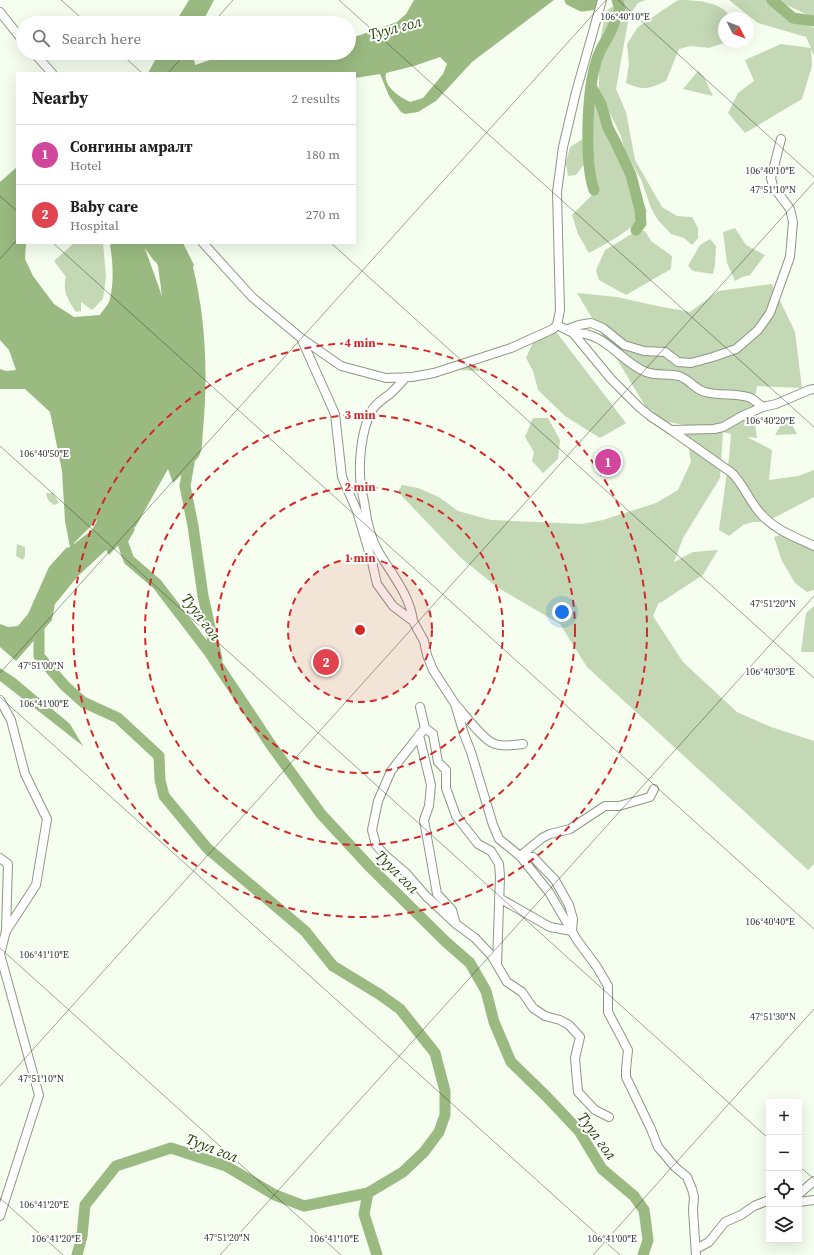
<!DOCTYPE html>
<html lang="en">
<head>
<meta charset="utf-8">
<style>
  body { margin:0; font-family:"Source Serif 4",serif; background:#f2f2f2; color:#222 }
  .controls { position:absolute; right:12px; bottom:12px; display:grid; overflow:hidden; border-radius:0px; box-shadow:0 4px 16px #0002 }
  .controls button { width:36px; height:36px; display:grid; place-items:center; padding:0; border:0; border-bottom:1px solid #e0e0e0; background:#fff; color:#222; font:20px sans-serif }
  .compass { position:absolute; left:718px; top:12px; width:36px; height:36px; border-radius:50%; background:#fff; box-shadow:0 4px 16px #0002; rotate:132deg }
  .you { position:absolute; left:562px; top:612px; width:14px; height:14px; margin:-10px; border:3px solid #fff; border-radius:50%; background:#1a73e8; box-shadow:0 0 0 6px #1a73e833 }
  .badge { display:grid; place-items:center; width:26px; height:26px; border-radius:50%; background:#7c3aed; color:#fff; font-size:13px; font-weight:700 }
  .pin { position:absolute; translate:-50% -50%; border:2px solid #fff; box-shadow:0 1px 4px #0006 }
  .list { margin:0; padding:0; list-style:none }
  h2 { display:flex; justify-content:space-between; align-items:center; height:52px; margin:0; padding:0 16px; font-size:17px }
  h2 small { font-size:13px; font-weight:400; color:#767676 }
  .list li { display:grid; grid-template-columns:26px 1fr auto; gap:12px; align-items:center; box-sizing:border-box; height:60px; padding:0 16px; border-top:1px solid #e0e0e0 }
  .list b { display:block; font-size:15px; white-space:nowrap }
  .list p { margin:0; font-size:13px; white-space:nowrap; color:#767676 }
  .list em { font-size:13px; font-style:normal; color:#767676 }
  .icon { flex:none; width:22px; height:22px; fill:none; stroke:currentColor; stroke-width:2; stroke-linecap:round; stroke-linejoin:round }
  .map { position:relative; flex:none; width:814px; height:1255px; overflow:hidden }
  .search { position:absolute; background:#fff; box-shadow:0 4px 16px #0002; left:16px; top:16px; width:340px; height:44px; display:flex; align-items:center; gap:10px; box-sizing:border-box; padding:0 14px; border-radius:22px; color:#767676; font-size:15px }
  .panel { position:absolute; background:#fff; box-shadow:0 4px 16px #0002; left:16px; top:72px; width:340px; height:172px; border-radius:0px }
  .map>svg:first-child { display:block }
  .green { fill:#c4d8b5 }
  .water { fill:#9aba81; fill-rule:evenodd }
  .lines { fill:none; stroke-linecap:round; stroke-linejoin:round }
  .river { stroke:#9aba81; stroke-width:11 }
  .minor-casing { stroke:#8c9883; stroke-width:10 }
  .minor { stroke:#fff; stroke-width:8 }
  .ticks { fill:none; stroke:#31372e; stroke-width:1; stroke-opacity:0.45 }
  .ring { fill:none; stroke:#d62828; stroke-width:2; stroke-dasharray:7 5 }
  .labels { text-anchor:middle; stroke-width:4; stroke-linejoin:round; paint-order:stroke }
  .water-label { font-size:15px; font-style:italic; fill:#254203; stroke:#fff }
  .ticks-label { font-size:10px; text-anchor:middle; fill:#31372e; stroke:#fff; stroke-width:4; stroke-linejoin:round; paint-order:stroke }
  .centre { fill:#d62828; stroke:#fff; stroke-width:2 }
  .ring-label { font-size:12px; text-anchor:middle; font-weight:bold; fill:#d62828; stroke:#fff; stroke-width:4; stroke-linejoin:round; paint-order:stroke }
</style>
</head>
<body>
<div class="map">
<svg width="814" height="1255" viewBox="0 0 814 1255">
  <rect width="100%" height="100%" fill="#f6fef0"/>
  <path class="green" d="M 622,0 L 646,0 L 638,3 L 629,16 L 616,89 L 626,112 L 635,160 L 662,207 L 677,216 L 692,217 L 698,228 L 698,238 L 692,245 L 684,238 L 671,234 L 658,220 L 651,208 L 641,179 L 625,152 L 621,136 L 599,91 L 599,61 L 601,36 L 606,11 Z
    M 678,0 C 693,0 724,1 730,18 L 724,18 L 724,42 L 727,42 L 709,48 L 691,46 L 679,49 L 666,81 C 648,89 645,91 626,83 L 629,64 L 627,44 L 638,27 Z
    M 729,0 L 771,0 L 802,23 L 814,28 L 814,56 L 811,49 L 812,66 L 802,99 L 745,133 L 728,113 L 738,93 L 754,81 L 745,60 L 781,44 L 811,48 L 806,37 L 758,23 Z
    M 777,0 L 814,0 L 814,18 L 778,1 Z
    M 698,71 L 704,77 L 713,96 L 683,89 Z
    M 594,91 L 599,98 L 607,128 L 629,168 L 647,212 C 631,230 610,242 589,253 L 578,234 L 572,215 L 597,190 L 593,171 L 589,96 Z
    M 583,139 L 588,159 L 576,175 L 568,176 L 566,163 L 570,147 Z
    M 735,228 L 746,245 L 765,255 L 750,275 L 742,277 L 735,281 L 727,263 L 723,232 Z
    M 645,231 L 651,241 L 672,256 L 671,269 L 626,295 L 599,280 L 596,270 L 605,250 L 635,232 Z
    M 710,239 L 716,246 L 715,264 L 713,274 L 693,271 L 688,266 L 700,245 Z
    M 70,243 L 103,243 L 106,276 L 103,299 L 92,310 L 81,302 L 81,311 L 76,312 C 68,300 62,291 66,277 L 54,261 L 72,245 Z
    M 772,284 L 795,332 L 802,388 L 757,386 L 753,408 L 757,438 L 747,437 L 772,450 L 769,480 L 798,476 L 814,470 L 814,497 L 766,522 L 753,522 L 743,525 L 729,536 L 719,530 L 729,458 L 731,434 L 723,432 L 720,478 L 683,538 L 674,562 L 693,552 L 718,550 L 703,575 L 660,603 L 659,602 L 653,616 L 683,662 L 737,712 L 771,727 L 814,741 L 814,864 L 808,870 L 587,667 L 560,624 L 497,587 L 461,558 L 398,492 L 402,485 L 418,488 L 439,497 L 458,511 L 491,520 L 582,524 L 603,520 L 656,503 L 678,490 L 691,462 L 685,426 L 694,427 L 653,419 L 577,293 L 617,297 L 657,306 L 690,312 L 718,291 Z
    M 557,333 L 626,423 L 600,438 L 565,416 L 538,390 L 533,371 L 526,358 L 536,336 Z
    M 468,364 L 476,365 L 481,371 L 460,370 Z
    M 533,418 L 548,418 L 560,440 L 558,459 L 543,473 L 532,461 L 534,452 L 525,437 Z
    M 790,421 L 797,434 L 775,435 L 782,423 Z
    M 46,493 L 53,493 L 59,503 L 54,505 L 48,500 Z
    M 792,531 L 814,546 L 814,590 L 807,592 L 795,583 L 782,561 L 774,537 Z
    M 17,544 L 25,547 L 25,556 L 23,560 L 16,556 Z
    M 814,606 L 814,652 L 801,652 L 806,613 Z"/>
  <path class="water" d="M 189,0 L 214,0 L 202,23 L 175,23 Z
    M 414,0 L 554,0 L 472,62 L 436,101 L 418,112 L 405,114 L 401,112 L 389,96 L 380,74 L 355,78 L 355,73 L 148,73 L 159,53 L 193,53 L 195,65 L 216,58 L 227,59 L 250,53 L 349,53 L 349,39 L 397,22 L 406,14 ZM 440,57 L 447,64 L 443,74 L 423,98 L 410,102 C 400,97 383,87 386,73 L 414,66 Z
    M 17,167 L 17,243 L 26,243 L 25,259 L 33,276 L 54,304 L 74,317 L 100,315 C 103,310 109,304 110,299 C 114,282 113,262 110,245 L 113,243 L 143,243 L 162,296 L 158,266 L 148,243 L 183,243 L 194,265 L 193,267 C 206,320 208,375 203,430 C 202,438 203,449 199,456 C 192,466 181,475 173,483 L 168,469 L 136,526 L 109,555 L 106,550 L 78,576 L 55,604 L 52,620 L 16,661 L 0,647 L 0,624 L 8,627 L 18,626 L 28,614 L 49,567 L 66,548 L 70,547 L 65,521 L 62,471 L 50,412 L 25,389 L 0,389 L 0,369 L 6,371 L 16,370 L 9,350 L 0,340 L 0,182 ZM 98,519 L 92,530 L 74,544 L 74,543 Z
    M 0,668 L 15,678 L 70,724 L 83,746 L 0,681 Z"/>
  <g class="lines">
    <path class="river" d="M 570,0 L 582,6 L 597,4
      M 772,0 L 793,18 L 814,21
      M 591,86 L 601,104 L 608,128 L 615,141 L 631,175 L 640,210 L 641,223 L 636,230
      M 594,190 C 584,161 587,88 597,59 C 599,51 604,44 608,37 C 613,28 616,18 620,8 L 617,0
      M 148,243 L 158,257
      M 188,453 L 189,463 L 185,486 L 193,526 L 203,596 L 217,659
      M 129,529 L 122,541 L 129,560 L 157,584 L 209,652 L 271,745 L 321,814 L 369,866 L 446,942 L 470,963 L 486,991 L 494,1022 L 511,1062 L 546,1096 L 579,1131 L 602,1169 L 634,1196 L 644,1210 L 648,1240 L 643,1255
      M 39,620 L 39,656 L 65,686 L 83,702 L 118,718 L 159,756 L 160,780 L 164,796 L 207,848 L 305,931 L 333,966 L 379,994 L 400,1009 L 435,1053 L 445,1091 L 445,1115 L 439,1132 L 424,1152 L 403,1172 L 368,1193 L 304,1206 L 275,1195 L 226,1166 L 171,1148 L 116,1166 L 85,1205 L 82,1236 L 77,1255
      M 368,1193 L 364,1214 L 377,1255"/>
    <g class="minor-casing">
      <path id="minor" d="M 0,12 L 23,41
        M 34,53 L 52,73
        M 203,243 L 252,297 L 301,338 L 341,366 L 386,378 L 412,377 L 434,373 L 511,348 L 553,329 L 557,325 L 560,310 L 557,192 L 563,147 L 576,92 L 602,0
        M 557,325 L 573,333 L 611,379 L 639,407 L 650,416 L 671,430 L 714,429 L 723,427 L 742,416 L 763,407
        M 568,329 L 579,325 L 591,323 L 603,328 L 624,345 L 644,351 L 665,352 L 678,362 L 691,363 L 713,357 L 736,349 L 758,330 L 770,313 L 790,257 L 793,222 L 790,209 L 773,186 L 771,178 L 781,139
        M 573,333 C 605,331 619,361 646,372 C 656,376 669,373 679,376 C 689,379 694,389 705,392 C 719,396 734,393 748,397 C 753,398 758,404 763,407 L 776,404 L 809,390 L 814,389
        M 301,338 L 335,414 L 342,477 L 357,511 L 372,562 L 377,584 L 393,606 L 413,621 L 424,641 L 427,655 L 433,670 L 455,704 L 464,734 L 471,752 L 493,825 L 499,839 L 520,856 L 549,892 L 577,940 L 597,967 L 608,986 L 608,1012 L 628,1050 L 626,1069 L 626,1077 L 651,1129 L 658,1147 L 675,1167 L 687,1177 L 692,1189 L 694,1197 L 693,1210 L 696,1255
        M 406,377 C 401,383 396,388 391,393 C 384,399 375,403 371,412 C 361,431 358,465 361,486 C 362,493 364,500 365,507 C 367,524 370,536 378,551 C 391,573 410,595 413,621
        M 671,430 L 732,473 C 744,485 749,501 761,514 C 775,530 795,537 814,546
        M 0,700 L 11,720 L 25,774 L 47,819 L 36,885 L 6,931 L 0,954 L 39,1095 L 0,1216
        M 457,706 C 465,715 484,741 495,744 C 505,747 514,745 523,744
        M 420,707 L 425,728 L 433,734 L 438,762 L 446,770 L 446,788 L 456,816 L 478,844 L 491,851 L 499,864 L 500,876 L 497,964
        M 425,728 L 391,771 L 378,801 L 372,830 L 376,845 L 386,856 L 406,873 L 426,896 L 456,924 L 475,938 L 491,955 L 507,982 L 522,992 L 533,1008 L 545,1016 L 560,1020 L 569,1025 L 580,1037 L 575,1058 L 578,1092 L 595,1110 L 609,1117
        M 419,735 L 431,785 L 429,806 L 424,820 L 437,894 L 452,910 L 456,924
        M 520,856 L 542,838 L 550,834 L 570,829 L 605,806 L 619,806 L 650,797 L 654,789
        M 0,858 L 8,864 L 6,931
        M 499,898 L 550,927 L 572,931 L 573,919 L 569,905 L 555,880 L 533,857 L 520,856
        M 799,1194 L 814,1181
        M 799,1202 L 814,1200
        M 696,1249 L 709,1242 L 725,1222 L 741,1215 L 754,1206 L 769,1200"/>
    </g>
    <use href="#minor" class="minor"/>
  </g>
  <path class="ticks" d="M 61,0 L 87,23M 339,0 L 814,427M 618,0 L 814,177M 213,23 L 233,0M 120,53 L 142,73M 168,73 L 186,53M 0,196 L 17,211M 53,243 L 814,929M 331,243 L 814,678M 0,259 L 17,240M 0,446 L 769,1139M 0,673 L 606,0M 0,697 L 620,1255M 0,948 L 341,1255M 0,1086 L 814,182M 799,1166 L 814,1179M 0,1198 L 63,1255M 220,1255 L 814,596M 593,1255 L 814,1009"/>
  <circle cx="360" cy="630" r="72" fill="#d62828" fill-opacity=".12"/>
  <g class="ring">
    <circle cx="360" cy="630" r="72"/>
    <circle cx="360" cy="630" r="143"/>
    <circle cx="360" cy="630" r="215"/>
    <circle cx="360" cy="630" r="287"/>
  </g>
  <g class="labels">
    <g class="water-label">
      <text transform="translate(395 28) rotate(-15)" y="5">Туул гол</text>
      <text transform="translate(201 617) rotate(53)" y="5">Туул гол</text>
      <text transform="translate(397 872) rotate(45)" y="5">Туул гол</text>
      <text transform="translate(597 1136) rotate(54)" y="5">Туул гол</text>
      <text transform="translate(212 1148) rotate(21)" y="5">Туул гол</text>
    </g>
  </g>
  <g class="ticks-label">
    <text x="625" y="20">106°40'10"E</text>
    <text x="770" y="174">106°40'10"E</text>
    <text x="773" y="193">47°51'10"N</text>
    <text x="770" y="424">106°40'20"E</text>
    <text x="44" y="457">106°40'50"E</text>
    <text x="773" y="607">47°51'20"N</text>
    <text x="41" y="669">47°51'00"N</text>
    <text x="770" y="675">106°40'30"E</text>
    <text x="44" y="707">106°41'00"E</text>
    <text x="770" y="925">106°40'40"E</text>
    <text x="44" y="958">106°41'10"E</text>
    <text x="773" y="1020">47°51'30"N</text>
    <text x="41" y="1082">47°51'10"N</text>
    <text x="44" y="1208">106°41'20"E</text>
    <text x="227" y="1241">47°51'20"N</text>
    <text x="56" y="1242">106°41'20"E</text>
    <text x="334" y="1242">106°41'10"E</text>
    <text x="612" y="1242">106°41'00"E</text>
  </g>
  <circle cx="360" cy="630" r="6" class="centre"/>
  <g class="ring-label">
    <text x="360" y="347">4 min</text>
    <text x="360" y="419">3 min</text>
    <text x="360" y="491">2 min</text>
    <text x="360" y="562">1 min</text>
  </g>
</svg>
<div class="controls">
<button>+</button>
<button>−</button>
<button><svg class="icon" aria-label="locate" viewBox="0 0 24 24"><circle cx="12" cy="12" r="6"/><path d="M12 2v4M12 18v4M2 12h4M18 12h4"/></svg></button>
<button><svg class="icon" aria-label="layers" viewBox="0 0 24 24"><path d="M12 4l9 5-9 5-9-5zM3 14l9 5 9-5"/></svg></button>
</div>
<svg class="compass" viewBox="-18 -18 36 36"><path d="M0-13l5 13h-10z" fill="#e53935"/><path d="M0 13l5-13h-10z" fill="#767676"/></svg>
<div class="you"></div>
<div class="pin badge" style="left:608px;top:462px;background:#d1479c">1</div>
<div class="pin badge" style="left:326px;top:662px;background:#e0444e">2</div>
<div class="search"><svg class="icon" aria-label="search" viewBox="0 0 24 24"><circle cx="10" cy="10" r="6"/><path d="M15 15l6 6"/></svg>Search here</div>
<section class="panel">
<h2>Nearby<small>2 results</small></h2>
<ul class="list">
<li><span class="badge" style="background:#d1479c">1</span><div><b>Сонгины амралт</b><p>Hotel</p></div><em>180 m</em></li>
<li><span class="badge" style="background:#e0444e">2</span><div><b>Baby care</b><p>Hospital</p></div><em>270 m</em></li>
</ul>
</section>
</div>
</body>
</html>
